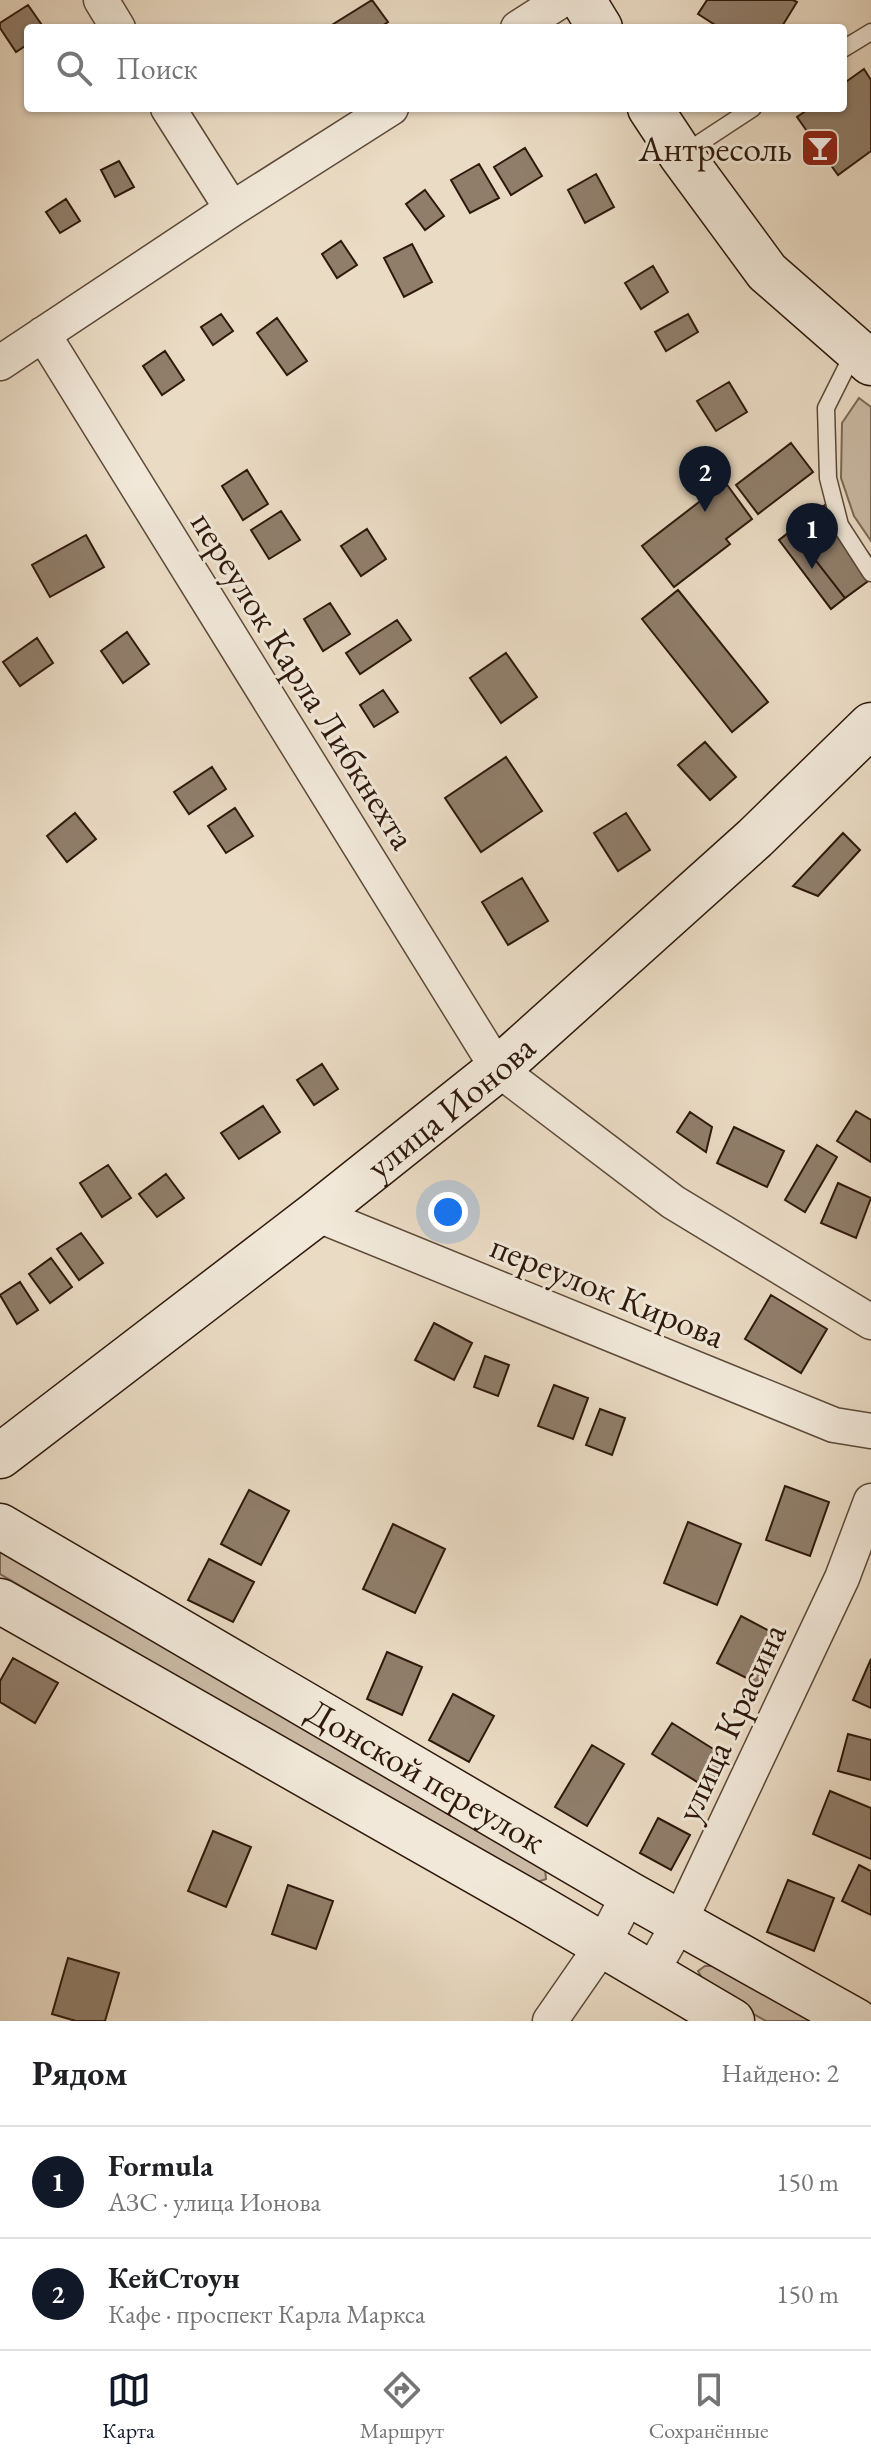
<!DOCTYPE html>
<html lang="ru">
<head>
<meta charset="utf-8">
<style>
  body { margin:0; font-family:"EB Garamond",serif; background:#f2f2f2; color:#202124 }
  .you { position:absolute; left:448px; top:1212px; width:28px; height:28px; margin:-20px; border:6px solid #fff; border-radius:50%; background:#1a73e8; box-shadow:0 0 0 12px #1a73e833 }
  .badge { display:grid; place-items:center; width:52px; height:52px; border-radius:50%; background:#111827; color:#fff; font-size:26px; font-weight:700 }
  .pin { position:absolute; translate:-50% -66px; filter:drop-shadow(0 2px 4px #0008) }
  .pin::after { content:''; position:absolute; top:42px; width:28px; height:24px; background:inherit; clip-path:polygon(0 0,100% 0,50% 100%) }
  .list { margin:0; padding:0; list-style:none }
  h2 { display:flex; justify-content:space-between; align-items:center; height:104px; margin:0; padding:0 32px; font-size:34px }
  h2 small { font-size:26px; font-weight:400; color:#757577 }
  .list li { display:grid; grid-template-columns:52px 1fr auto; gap:24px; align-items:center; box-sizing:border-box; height:112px; padding:0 32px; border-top:2px solid #e0e0e0 }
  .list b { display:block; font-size:30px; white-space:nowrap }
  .list p { margin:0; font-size:26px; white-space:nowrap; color:#757577 }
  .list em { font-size:26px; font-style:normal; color:#757577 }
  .icon { flex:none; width:44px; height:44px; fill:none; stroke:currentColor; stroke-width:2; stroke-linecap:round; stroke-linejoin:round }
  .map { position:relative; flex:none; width:871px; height:2021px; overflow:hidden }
  .search { position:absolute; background:#fff; box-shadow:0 2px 6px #0004; left:24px; right:24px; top:24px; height:88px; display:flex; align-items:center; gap:20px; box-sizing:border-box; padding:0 28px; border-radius:8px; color:#757577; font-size:30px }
  .sheet { height:328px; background:#fff }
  nav { display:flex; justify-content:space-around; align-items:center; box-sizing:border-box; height:112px; border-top:2px solid #e0e0e0; background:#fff; font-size:22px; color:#757577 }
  nav a { display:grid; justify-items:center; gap:4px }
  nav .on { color:#111827 }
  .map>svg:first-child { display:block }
  .green { fill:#cabaa5; stroke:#7c6a58; stroke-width:2 }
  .building { fill:#907e6b; stroke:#2e190b; stroke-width:2 }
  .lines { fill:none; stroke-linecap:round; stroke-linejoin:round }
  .service-casing { stroke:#5d4a39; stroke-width:19 }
  .minor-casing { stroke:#5d4a39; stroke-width:37 }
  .secondary-casing { stroke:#2e190b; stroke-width:47 }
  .service { stroke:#f1e8d9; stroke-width:16 }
  .minor { stroke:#f1e8d9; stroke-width:34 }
  .secondary { stroke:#f1e8d9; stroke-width:44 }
  .labels { text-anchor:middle; stroke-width:6; stroke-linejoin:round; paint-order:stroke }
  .poi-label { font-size:36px; fill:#2e190b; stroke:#f1e8d9; text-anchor:end }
  .street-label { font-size:36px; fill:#2e190b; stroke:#f1e8d9 }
</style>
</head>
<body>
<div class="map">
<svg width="871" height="2021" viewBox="0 0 871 2021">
  <rect width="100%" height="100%" fill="#eadbc4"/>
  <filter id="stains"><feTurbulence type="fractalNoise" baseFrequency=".0025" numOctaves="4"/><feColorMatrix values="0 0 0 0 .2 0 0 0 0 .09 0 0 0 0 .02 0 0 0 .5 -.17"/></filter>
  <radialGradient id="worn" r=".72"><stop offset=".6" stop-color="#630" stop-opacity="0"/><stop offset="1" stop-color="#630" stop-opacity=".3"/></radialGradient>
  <path class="green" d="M 859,398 L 871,407 L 871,541 L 854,516 L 841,478 L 842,423 Z
    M 0,1546 L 545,1868 L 546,1879 L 535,1883 L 523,1876 L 0,1574 Z
    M 705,1966 L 719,1966 L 814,2021 L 766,2021 L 708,1989 L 698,1971 Z"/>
  <path class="building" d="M 372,0 L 388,22 L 379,28 L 327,28 Z
    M 707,0 L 793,0 L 797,2 L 781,28 L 720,28 L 698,14 Z
    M 28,5 L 44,28 L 28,28 L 28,44 L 16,52 L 0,28 L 0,23 Z
    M 864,69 L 871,80 L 871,151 L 838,175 L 797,117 L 810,108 L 843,108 L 843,84 Z
    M 525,148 L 542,176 L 511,195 L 494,167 Z
    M 119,161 L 134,187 L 115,197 L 101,170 Z
    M 479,164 L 499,198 L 470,213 L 451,180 Z
    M 596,174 L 614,207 L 585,223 L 568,190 Z
    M 425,190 L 444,216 L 425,230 L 406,204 Z
    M 66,199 L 80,221 L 60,233 L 46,212 Z
    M 341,241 L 357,265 L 337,278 L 322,254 Z
    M 412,244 L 432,282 L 404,297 L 384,258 Z
    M 653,266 L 668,292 L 641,309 L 625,283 Z
    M 221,314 L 233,331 L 213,345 L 201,327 Z
    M 688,314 L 698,332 L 666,351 L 655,332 Z
    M 277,318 L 307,361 L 287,375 L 257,333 Z
    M 165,351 L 184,380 L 162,395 L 143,366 Z
    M 729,382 L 747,412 L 716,431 L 697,401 Z
    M 791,443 L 813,472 L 758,514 L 736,485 Z
    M 247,470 L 268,504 L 243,520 L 222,486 Z
    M 725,482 L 752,519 L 726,539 L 730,544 L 674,587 L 642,546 Z
    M 829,502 L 871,557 L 871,579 L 845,598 L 792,530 Z
    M 281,511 L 300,540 L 269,559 L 251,530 Z
    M 367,529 L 386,559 L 361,576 L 341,546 Z
    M 792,530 L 845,598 L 831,609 L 779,540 Z
    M 86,535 L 104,567 L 50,597 L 32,565 Z
    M 678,590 L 768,702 L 732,732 L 642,619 Z
    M 330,603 L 350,634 L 323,651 L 304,619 Z
    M 397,620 L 411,640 L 360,674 L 346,653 Z
    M 127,632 L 149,664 L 123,683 L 101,651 Z
    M 37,638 L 53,663 L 20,686 L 3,662 Z
    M 506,653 L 537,697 L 501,723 L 470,678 Z
    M 383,690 L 398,712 L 374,727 L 360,705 Z
    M 705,742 L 736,777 L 710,800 L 678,765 Z
    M 506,757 L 542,811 L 481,852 L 445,798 Z
    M 212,767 L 226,789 L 189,814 L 174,792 Z
    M 235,808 L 253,836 L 226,853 L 208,826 Z
    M 75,813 L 96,839 L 67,862 L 47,836 Z
    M 626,813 L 650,850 L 618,871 L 594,833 Z
    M 843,833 L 860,850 L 818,896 L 793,886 Z
    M 522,878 L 548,921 L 508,945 L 482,902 Z
    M 322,1064 L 338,1089 L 314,1105 L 297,1080 Z
    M 263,1106 L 280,1132 L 239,1159 L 221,1133 Z
    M 856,1111 L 871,1120 L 871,1162 L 837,1141 Z
    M 690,1112 L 712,1127 L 706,1152 L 677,1132 Z
    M 734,1127 L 784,1151 L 767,1187 L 717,1163 Z
    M 817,1145 L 837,1157 L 805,1212 L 785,1200 Z
    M 108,1165 L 131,1198 L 102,1217 L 80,1183 Z
    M 166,1174 L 184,1198 L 157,1217 L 139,1194 Z
    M 838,1183 L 871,1198 L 856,1238 L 821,1223 Z
    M 81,1233 L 103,1263 L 79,1280 L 57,1249 Z
    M 51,1258 L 72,1287 L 50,1303 L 29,1274 Z
    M 20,1282 L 38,1310 L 17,1324 L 0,1295 Z
    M 771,1295 L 827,1329 L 801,1373 L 745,1339 Z
    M 434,1323 L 472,1343 L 454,1380 L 415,1360 Z
    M 485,1356 L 509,1365 L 498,1396 L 474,1387 Z
    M 554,1385 L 588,1398 L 573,1439 L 538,1426 Z
    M 600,1409 L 625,1418 L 612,1455 L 586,1445 Z
    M 785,1486 L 829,1502 L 810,1556 L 766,1540 Z
    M 249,1490 L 289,1511 L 261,1565 L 221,1544 Z
    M 688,1522 L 741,1544 L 717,1605 L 664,1583 Z
    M 393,1524 L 445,1549 L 415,1613 L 363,1589 Z
    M 209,1559 L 254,1582 L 233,1622 L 188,1600 Z
    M 741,1616 L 781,1637 L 758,1684 L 717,1663 Z
    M 387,1652 L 422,1667 L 402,1715 L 367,1699 Z
    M 13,1658 L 58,1683 L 35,1723 L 0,1702 L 0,1681 Z
    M 871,1659 L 871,1708 L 853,1700 Z
    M 453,1694 L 494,1716 L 469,1762 L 429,1740 Z
    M 672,1723 L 726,1757 L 707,1788 L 652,1754 Z
    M 848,1734 L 871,1740 L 871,1780 L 838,1771 Z
    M 592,1745 L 624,1764 L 587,1826 L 555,1807 Z
    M 830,1791 L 871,1808 L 871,1859 L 813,1834 Z
    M 658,1818 L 690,1835 L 671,1870 L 640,1853 Z
    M 213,1831 L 251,1847 L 226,1907 L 188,1891 Z
    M 859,1865 L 871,1871 L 871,1915 L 842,1901 Z
    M 788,1880 L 834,1898 L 814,1951 L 767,1932 Z
    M 288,1885 L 333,1901 L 316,1949 L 272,1934 Z
    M 68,1958 L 119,1973 L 105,2021 L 76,2021 L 52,2014 Z"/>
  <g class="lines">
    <g class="service-casing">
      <path id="service" d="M 843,49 L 871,32
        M 683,154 L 753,108
        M 854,352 L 826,408 L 828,478 L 840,525 L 871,573"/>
    </g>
    <g class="minor-casing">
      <path id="minor" d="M 101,0 L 118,28
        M 518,28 L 562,0
        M 168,108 L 232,209
        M 43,334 L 498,1069 L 673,1202 L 871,1322
        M 0,363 L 232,209 L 391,108
        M 316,1214 L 834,1425 L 871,1431
        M 651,1973 L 679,1923 L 842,1578 L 871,1501
        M 550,2021 L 602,1946 L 629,1894"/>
    </g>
    <g class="secondary-casing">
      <g id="secondary">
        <path d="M 583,0 L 600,28"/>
        <path d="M 650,108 L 681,155 L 767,272 L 871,363"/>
        <path id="s1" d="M 0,1456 L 316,1214 L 498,1069 L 755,838 L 871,725"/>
        <path id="s2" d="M 0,1526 L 629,1894 L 856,2021"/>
        <path d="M 0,1601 L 540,1908 L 732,2021"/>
      </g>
    </g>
    <use href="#service" class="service"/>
    <use href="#minor" class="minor"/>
    <use href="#secondary" class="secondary"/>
  </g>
  <defs>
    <g id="bar-square" transform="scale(2)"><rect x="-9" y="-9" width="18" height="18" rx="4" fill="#8f2418" stroke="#f1e8d9"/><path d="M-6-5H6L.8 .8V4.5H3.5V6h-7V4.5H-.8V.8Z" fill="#fff"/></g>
  </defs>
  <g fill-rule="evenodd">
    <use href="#bar-square" x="820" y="148"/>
  </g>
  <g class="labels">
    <g class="poi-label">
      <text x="792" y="161">Антресоль</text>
    </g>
    <g class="street-label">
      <text transform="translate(304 680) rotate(58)" y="13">переулок Карла Либкнехта</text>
      <text dy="13" stroke="none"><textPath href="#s1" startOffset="570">улица Ионова</textPath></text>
      <text transform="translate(608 1290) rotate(22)" y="13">переулок Кирова</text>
      <text transform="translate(730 1722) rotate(-65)" y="13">улица Красина</text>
      <text dy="13" stroke="none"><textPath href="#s2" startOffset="494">Донской переулок</textPath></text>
    </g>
  </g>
  <rect width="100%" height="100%" filter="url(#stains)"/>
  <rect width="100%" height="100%" fill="url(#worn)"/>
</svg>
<div class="you"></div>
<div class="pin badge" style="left:812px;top:569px">1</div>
<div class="pin badge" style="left:705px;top:512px">2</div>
<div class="search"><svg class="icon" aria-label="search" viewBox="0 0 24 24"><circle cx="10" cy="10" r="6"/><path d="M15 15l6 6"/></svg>Поиск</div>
</div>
<section class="sheet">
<h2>Рядом<small>Найдено: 2</small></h2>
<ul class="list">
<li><span class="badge">1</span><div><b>Formula</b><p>АЗС · улица Ионова</p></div><em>150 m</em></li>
<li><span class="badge">2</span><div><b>КейСтоун</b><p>Кафе · проспект Карла Маркса</p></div><em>150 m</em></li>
</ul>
</section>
<nav>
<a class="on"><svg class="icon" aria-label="map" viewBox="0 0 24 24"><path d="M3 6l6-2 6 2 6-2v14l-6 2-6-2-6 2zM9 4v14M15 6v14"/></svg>Карта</a>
<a><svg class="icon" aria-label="directions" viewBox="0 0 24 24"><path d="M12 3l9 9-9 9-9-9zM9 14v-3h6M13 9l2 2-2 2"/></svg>Маршрут</a>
<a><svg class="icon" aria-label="saved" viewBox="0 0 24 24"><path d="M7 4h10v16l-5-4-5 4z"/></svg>Сохранённые</a>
</nav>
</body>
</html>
